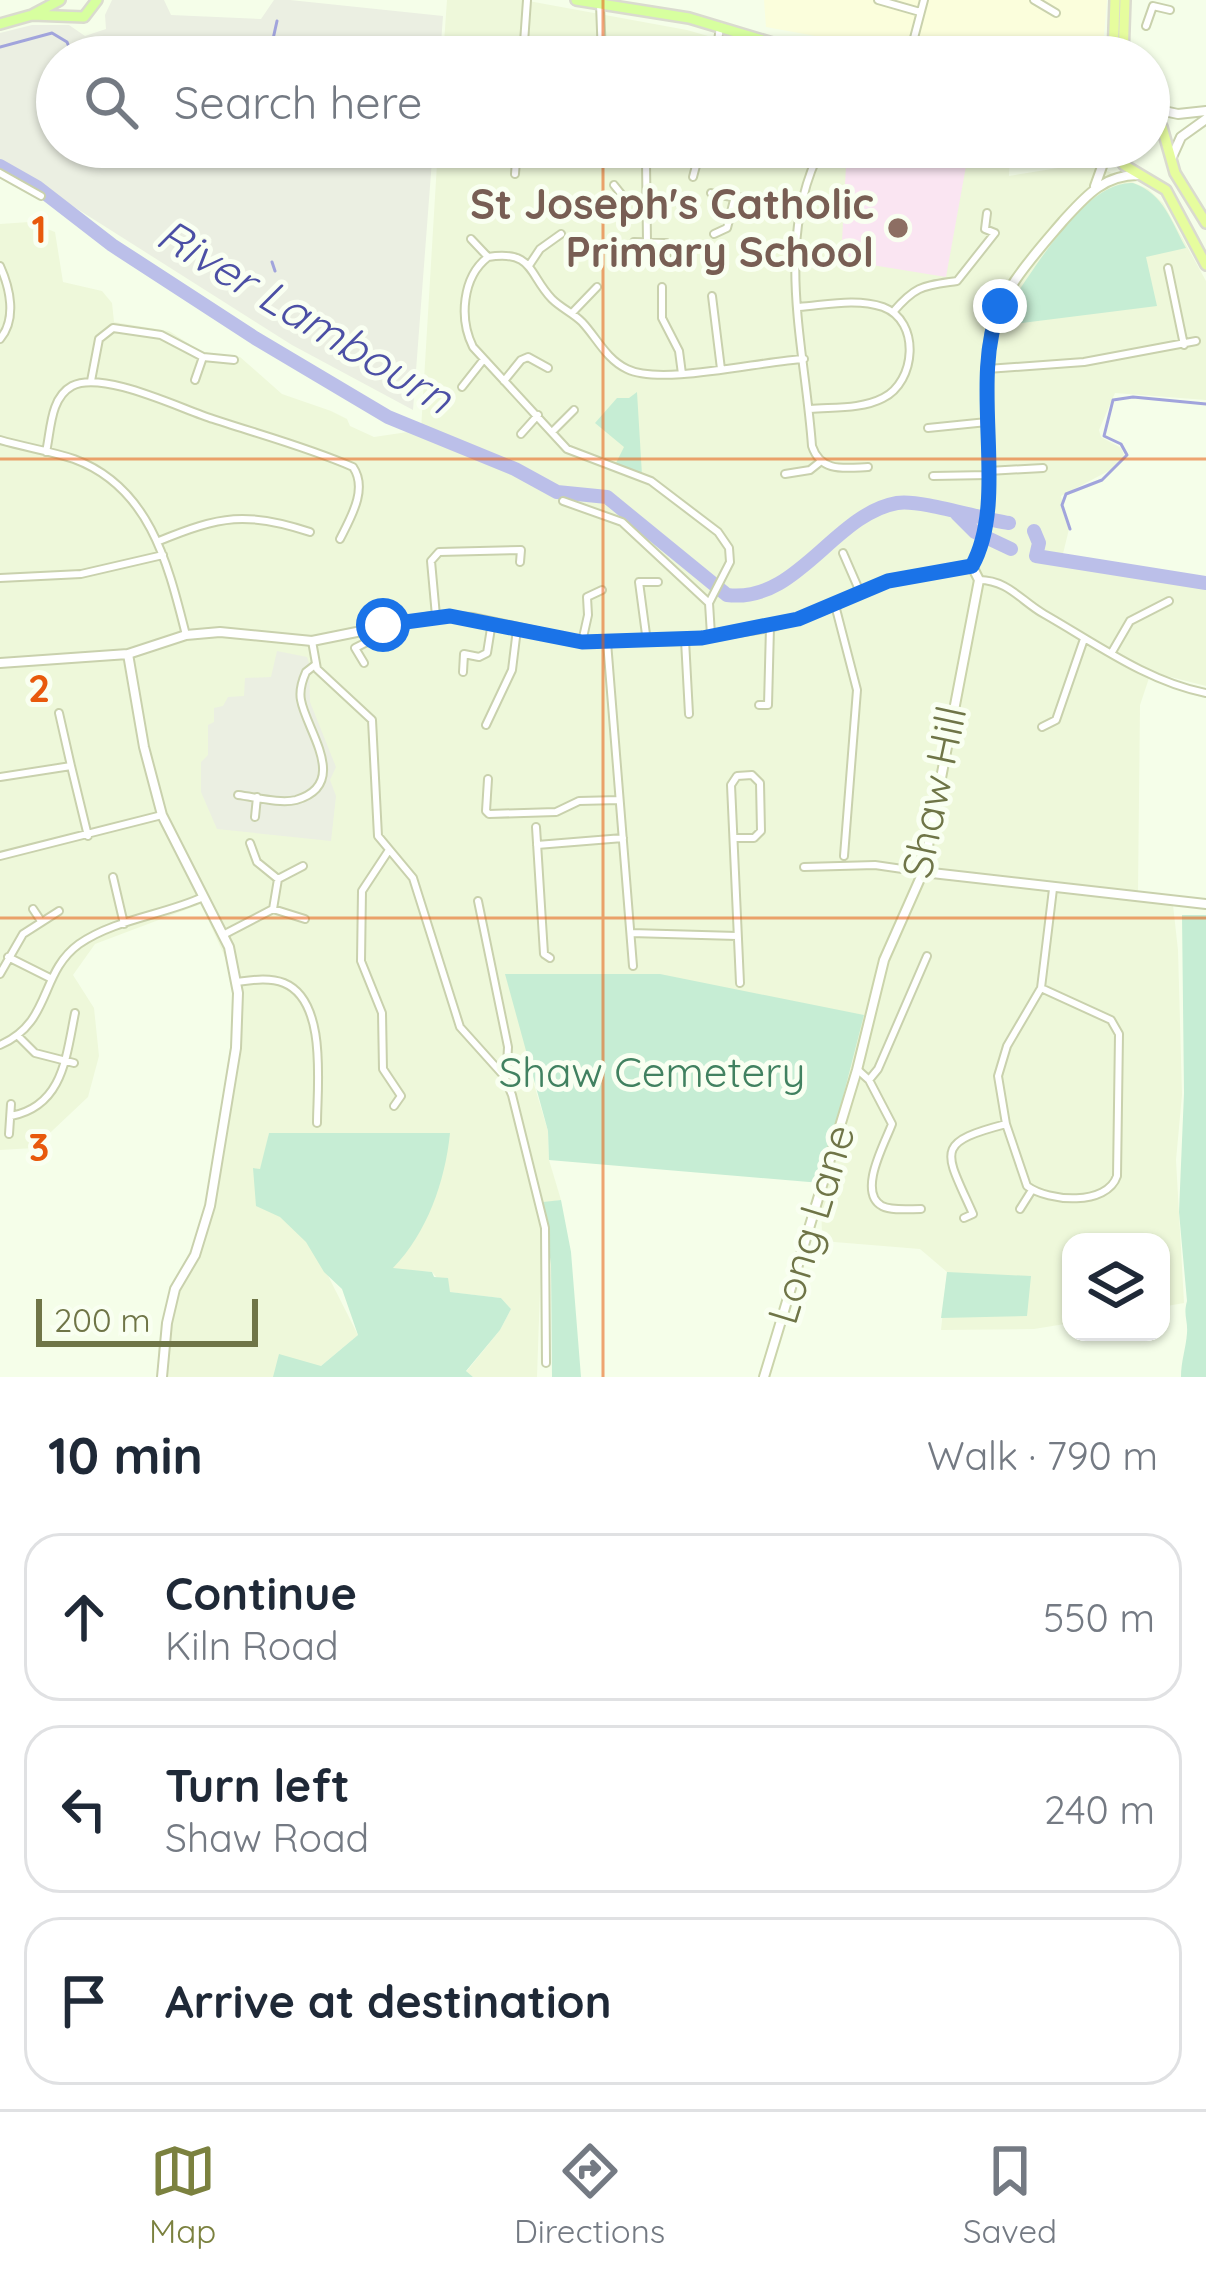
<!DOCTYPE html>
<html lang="en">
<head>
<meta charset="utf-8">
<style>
  body { margin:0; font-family:Quicksand,sans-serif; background:#f2f2f3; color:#1f2937 }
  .controls { position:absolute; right:36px; bottom:36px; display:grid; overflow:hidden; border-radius:24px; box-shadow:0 3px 9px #0004 }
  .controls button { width:108px; height:108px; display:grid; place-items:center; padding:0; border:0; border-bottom:3px solid #e0e1e3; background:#fff; color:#1f2937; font:60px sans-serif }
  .scale { position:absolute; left:36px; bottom:30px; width:222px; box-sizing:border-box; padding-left:12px; border:6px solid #6f7547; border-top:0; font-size:33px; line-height:42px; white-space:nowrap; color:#6f7547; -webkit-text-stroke:9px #f9fff1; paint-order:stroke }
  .stop { position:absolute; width:36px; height:36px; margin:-27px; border:9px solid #1a73e8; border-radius:50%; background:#fff }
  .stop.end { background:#1a73e8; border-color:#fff; box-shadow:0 3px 12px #0008 }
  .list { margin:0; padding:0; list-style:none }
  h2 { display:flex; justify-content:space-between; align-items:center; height:156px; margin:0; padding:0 48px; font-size:51px }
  h2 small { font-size:39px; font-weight:400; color:#747a83 }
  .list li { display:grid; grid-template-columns:78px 1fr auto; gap:36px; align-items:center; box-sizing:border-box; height:168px; margin:0 24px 24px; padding:0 24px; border:3px solid #e0e1e3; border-radius:36px }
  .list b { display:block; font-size:45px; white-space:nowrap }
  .list p { margin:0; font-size:39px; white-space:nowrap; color:#747a83 }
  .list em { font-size:39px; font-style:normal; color:#747a83 }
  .icon { flex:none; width:66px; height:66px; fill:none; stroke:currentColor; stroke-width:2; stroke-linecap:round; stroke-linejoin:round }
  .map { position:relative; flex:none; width:1206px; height:1377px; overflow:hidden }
  .search { position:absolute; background:#fff; box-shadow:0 3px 9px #0004; left:36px; right:36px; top:36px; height:132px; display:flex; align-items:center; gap:30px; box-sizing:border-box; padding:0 42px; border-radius:66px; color:#747a83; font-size:45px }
  .sheet { height:732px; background:#fff }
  nav { display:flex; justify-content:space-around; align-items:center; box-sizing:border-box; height:168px; border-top:3px solid #e0e1e3; background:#fff; font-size:33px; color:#747a83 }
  nav a { display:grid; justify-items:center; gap:6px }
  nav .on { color:#7b813f }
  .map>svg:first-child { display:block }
  .residential { fill:#eef8da }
  .commercial { fill:#fbfedc }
  .industrial { fill:#ebefe2 }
  .education { fill:#fae5f2 }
  .green { fill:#c6edd4 }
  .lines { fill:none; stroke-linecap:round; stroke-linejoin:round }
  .stream { stroke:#a1a4dc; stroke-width:3 }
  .river { stroke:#bbbfe9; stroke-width:14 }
  .minor-casing { stroke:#c9d1ad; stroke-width:10 }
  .tertiary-casing { stroke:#c9d1ad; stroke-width:12 }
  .secondary-casing { stroke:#cbd4ab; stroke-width:12 }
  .primary-casing { stroke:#dadbcf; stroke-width:14 }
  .trunk-casing { stroke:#dadbcf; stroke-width:14 }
  .minor { stroke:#fff; stroke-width:6 }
  .tertiary { stroke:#fff; stroke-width:8 }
  .secondary { stroke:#fff; stroke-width:8 }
  .primary { stroke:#d7ff9f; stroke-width:9 }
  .trunk { stroke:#e6fd9e; stroke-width:9 }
  .route { stroke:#1a73e8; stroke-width:15 }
  .grid { fill:none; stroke:#e8590c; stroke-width:3; stroke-opacity:0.55 }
  .education-dot { fill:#8d6e63; stroke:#f9fff1; stroke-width:4.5 }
  .labels { text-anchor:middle; stroke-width:10; stroke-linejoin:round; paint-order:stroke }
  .education-label { font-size:42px; font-weight:bold; fill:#785e54; stroke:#f9fff1; text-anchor:end }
  .street-label { font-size:42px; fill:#6f7547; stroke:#f9fff1 }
  .park-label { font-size:42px; fill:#418160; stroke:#f9fff1 }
  .water-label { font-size:45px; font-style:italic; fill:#4b4fa5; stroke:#f9fff1 }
  .grid-label { font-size:39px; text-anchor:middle; font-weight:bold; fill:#e8590c; stroke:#f9fff1; stroke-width:10; stroke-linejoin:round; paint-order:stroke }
</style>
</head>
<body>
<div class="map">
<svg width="1206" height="1377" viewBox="0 0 1206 1377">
  <rect width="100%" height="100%" fill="#f5fee9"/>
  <path class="residential" d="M 447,0 L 523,0 L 687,30 L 781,57 L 443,57 Z
    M 438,147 L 1010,147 L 1009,176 L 1089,163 L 1148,189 L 1163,203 L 1206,281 L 1206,400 L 1115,393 L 1099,430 L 1101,437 L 1121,448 L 1124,455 L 1118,466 L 1061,496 L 1069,529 L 1060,566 L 1206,585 L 1206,686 L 1151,672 L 1140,705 L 1138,892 L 1146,902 L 1173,905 L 1178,950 L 1182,1095 L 1176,1160 L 1184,1303 L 1161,1307 L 1161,1242 L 1071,1242 L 1071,1323 L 1034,1329 L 941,1330 L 947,1272 L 920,1249 L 822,1241 L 821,1183 L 527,1061 L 548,1131 L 549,1160 L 561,1200 L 543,1203 L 537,1377 L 473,1377 L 466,1372 L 500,1330 L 511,1309 L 501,1298 L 449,1292 L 432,1272 L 391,1269 L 433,1133 L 269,1133 L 263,1164 L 260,1169 L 254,1169 L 271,1205 L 314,1248 L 358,1335 L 321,1366 L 298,1377 L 157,1377 L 159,1344 L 169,1292 L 195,1241 L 208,1193 L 233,1028 L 234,999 L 229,966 L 201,904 L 95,944 L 73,975 L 94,1008 L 99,1056 L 88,1097 L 34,1148 L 0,1150 L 0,224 L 29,222 L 55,232 L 63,282 L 102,291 L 112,303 L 114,322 L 169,331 L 202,352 L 240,357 L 282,394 L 331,411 L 347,419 L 350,426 L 374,437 L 421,430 Z"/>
  <path class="commercial" d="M 764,0 L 1107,0 L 1102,57 L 924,57 L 923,46 L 908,42 L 898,51 L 766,27 Z"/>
  <path class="industrial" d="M 112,0 L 164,0 L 171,15 L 261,19 L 274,0 L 290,0 L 443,16 L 440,57 L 57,57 L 57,147 L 433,147 L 413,410 L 292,345 L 0,160 L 0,33 L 32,25 L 69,25 L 85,36 L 106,29 L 105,15 Z
    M 277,651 L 307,657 L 309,663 L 310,702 L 336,767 L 330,780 L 336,796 L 331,841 L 217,829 L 201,792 L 201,762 L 208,755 L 208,725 L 214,722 L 214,708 L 223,706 L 228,697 L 244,696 L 245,678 L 271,677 Z"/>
  <path class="education" d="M 847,147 L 894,147 L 966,166 L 946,277 L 841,260 Z"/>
  <path class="green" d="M 1133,183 C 1164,194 1171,221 1186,248 L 1146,257 L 1157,306 L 1006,325 L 1004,316 L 1011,302 C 1036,267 1086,180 1133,183 Z
    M 637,392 L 642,475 L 627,468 L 614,467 L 624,447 L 595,423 L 617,398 L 629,398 Z
    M 1182,915 L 1206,915 L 1206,1377 L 1181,1377 C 1181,1361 1186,1348 1187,1333 C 1188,1320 1183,1315 1187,1301 L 1179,1212 L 1184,1093 Z
    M 505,974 L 660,974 L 864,1015 L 821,1183 L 549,1160 L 548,1131 Z
    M 269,1133 L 450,1133 C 445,1182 427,1233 393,1268 L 432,1272 L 434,1277 L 448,1278 L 450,1292 L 501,1298 L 511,1309 L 500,1330 L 466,1371 L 473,1377 L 273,1377 L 279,1354 L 321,1366 L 358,1335 L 342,1289 L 324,1272 L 306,1242 L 280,1217 L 256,1206 L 253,1168 L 260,1169 Z
    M 561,1200 L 571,1252 L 581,1377 L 552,1377 L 551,1265 L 543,1202 Z
    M 947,1272 L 1031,1276 L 1027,1316 L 941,1318 Z"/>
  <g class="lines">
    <path class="stream" d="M 0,47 L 52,33 L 67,42 L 73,57
      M 269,57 L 277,21
      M 272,262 L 275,271
      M 1070,529 L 1062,505 L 1066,494 L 1102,480 L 1127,455 L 1121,444 L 1104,436 L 1113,400 L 1133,397 L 1206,404"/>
    <path class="river" d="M 0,166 L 37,187 L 112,245 L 255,338 L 388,417 L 515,469 L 557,492 L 607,497 L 727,595 C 797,604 834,514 897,503 C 920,499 981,519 1009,523
      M 957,514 L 975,532 L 1011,549
      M 1034,531 L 1039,543 L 1036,556 L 1206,583"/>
    <g class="minor-casing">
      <path id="minor" d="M 878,0 L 920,12
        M 1034,0 L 1056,13
        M 600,4 L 602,57
        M 1146,26 L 1153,6 L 1170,10
        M 523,57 L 527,0
        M 716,57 L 720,26
        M 909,57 L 924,0
        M 609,147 L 619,159 L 659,162
        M 822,147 C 773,240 805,347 812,446 C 821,473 845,468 868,467
        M 646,162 L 647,242
        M 0,173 L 41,196
        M 515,174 L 517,147
        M 693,177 L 701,147
        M 614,185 L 626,200 L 645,200
        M 711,193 C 741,202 769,195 799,203
        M 714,234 L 727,228 L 734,200
        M 471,239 L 488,257
        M 634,242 L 666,243 L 667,266
        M 530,264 L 540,249 L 561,234
        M 0,266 C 10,288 17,319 0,339
        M 1168,268 L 1184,345
        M 662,287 L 662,318 L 679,351 L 682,374
        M 712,296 L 721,369
        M 799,307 C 826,305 856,298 883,307 C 921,321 916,382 883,398 C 862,409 834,407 810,409
        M 893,312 C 916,285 923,286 957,281 L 995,233 L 985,229 L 987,213
        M 572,313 L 597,287
        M 987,369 L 1084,362 L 1196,341
        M 195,380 L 203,357
        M 91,381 L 99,339 L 113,328 L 161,335 L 203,357 L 234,360
        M 504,381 L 521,360 L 528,357 L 548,368
        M 462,387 L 484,359
        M 928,428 L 987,422
        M 552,432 L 574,410
        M 521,434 L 538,415
        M 0,440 C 24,447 50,451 74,459 C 150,487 168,564 186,635
        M 46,452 C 51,430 50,398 72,386 C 103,370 181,409 213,419 C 261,435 307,447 353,467 C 368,489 351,517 340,539
        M 988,471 L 1043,468
        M 785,474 L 810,470 L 820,462
        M 933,476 L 988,475
        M 563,501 L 622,522 L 709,603
        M 159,541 C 220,516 247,511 310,532
        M 843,553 L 860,592
        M 0,578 L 81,574 L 163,555
        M 979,580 C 1008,580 1021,601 1044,614 C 1095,643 1148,682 1206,693
        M 835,605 L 857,690 L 844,856
        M 436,616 L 431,561 L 439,552 L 521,550 L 520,562
        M 711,635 L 709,603 L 730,562 L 729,548 L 718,532 L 651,481 L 567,449 L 473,347 C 459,319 462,277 488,257 C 534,250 528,274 552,299 C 561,308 573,313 582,322 C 597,338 606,359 627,369 C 661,386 761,361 804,359
        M 685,640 L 689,714
        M 312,641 L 317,669 L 372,720 L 378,836 L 413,878 L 460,1027 L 504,1076 L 512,1095 L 545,1228 L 546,1363
        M 582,642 L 588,615 L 587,597 L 602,590
        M 607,642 L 633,966
        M 647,642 L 639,582 L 658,582
        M 1112,652 L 1130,621 L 1169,601
        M 364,663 L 355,648 L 389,631 L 388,624
        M 463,672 L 464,654 L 479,657 L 487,653 L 492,622
        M 759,705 L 768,705 L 770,627
        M 59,713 L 71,766
        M 486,725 L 512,670 L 517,629
        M 1042,727 L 1056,720 L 1084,639
        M 0,777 L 71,766 L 88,836
        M 488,779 L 486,811 L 489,814 L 556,812 L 579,801 L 619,800
        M 238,795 C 255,797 280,804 296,800 C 351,784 306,730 301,700 C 299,690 302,681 306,672 L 315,665
        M 255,817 L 257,797
        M 536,827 L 544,954 L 550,958
        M 734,838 L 754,838 L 761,831 L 760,783 L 752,775 L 737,776 L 731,785 L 740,983
        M 250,843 L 257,862 L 278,879
        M 537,845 L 623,838
        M 389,850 L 362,891 L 361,961 L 382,1013 L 383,1069 L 401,1096 L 394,1106
        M 0,856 L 162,815
        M 804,867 L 875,865 L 923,872
        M 113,877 L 124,924
        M 478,901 L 508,1047 L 507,1066 L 502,1072
        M 33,909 L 41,921
        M 273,909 L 278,879 L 303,866
        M 631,933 L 737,936
        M 223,935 L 273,909 L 305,919
        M 8,957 L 52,979
        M 0,974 L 23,934 L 59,911
        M 237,982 C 252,980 269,977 284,983 C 328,1001 317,1087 317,1123
        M 1041,988 L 1111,1020 L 1119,1034 L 1117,1176 C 1107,1206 1049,1202 1027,1186 L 1006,1124 L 998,1076 L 1007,1046 L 1041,988 L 1053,889
        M 18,1036 L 35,1053 L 74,1063
        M 0,1045 C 52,1023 39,973 79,944 C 115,919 164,915 203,897
        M 858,1070 L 869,1080 L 892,1124 C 885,1143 857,1192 882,1206 C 892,1211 909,1209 921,1209
        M 869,1080 L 878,1069 L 927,956
        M 11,1116 C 63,1106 66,1057 75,1013
        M 9,1134 L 11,1104
        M 1020,1209 L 1032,1190
        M 964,1218 L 973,1214 C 945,1151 933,1143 1006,1124"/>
    </g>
    <g class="tertiary-casing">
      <path id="tertiary" d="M 1150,108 L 1178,114 L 1206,111
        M 1172,157 L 1181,137 L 1206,119
        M 128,654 L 144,747 L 162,815 L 229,947 L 238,993 L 236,1048 L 210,1206 L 195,1255 L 175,1289 L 167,1323 L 162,1377
        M 0,663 L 128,654 L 186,635 L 220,632 L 312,641 L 436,616 L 473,618 L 582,642 L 685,640 L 770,627 L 820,611 L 888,581 L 972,566
        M 923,872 L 1206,904"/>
    </g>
    <g class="secondary-casing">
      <path id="secondary" d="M 1095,186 L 1109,147
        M 764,1377 L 857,1070 L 884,960 L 923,872 L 979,580 L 972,566 C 1005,507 977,404 990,337 C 998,293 1035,254 1063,221 C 1085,197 1103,175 1138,175"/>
    </g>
    <g class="primary-casing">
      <path id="primary" d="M 576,0 L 689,18 L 819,57
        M 32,15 L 84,17 L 97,0
        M 0,24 L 32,15 L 60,0
        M 803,49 L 816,46 L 861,57
        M 861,57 L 885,57
        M 897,57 L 910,57"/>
    </g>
    <g class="trunk-casing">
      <path id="trunk" d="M 1113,57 L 1115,0
        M 1123,57 L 1125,0
        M 1149,108 L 1162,127 L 1175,173 L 1206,223
        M 1110,147 L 1124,165 L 1166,190 L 1206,265"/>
    </g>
    <use href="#minor" class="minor"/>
    <use href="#tertiary" class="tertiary"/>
    <use href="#secondary" class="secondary"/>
    <use href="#primary" class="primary"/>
    <use href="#trunk" class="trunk"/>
  </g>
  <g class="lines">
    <path class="route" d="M 383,625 L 450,616 L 582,642 L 702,638 L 798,619 L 888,581 L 972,566 C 1010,497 968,384 1000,306"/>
  </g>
  <path class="grid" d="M 603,0 L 603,57M 603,147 L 603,1377M 0,459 L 1206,459M 0,918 L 1206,918"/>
  <circle class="education-dot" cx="898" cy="228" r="12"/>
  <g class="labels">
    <g class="education-label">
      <text x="874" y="219">St Joseph's Catholic<tspan x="874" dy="48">Primary School</tspan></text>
    </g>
    <g class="street-label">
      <text transform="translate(934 792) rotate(-78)" y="15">Shaw Hill</text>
      <text transform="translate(811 1224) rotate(-73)" y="15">Long Lane</text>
    </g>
    <g class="park-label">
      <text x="652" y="1087">Shaw Cemetery</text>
    </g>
    <g class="water-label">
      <text transform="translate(305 316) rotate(31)" y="16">River Lambourn</text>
    </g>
  </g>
  <g class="grid-label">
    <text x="39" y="243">1</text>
    <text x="39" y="702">2</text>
    <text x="39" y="1161">3</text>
  </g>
</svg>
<div class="controls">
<button><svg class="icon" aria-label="layers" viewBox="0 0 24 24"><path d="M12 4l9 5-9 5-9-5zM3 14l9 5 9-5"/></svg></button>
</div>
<div class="scale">200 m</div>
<div class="stop" style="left:383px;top:625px"></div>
<div class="stop end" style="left:1000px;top:306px"></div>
<div class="search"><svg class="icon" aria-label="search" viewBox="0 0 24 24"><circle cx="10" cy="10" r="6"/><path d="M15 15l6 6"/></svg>Search here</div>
</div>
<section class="sheet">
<h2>10 min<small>Walk · 790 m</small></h2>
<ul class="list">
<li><svg class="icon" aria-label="ahead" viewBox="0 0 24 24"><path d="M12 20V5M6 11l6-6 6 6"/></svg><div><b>Continue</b><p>Kiln Road</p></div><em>550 m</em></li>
<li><svg class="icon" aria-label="left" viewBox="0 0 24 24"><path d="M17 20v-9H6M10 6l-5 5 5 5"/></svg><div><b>Turn left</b><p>Shaw Road</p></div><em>240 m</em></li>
<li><svg class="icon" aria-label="arrive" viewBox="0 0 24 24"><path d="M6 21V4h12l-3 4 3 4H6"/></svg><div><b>Arrive at destination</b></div></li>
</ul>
</section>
<nav>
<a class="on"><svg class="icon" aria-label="map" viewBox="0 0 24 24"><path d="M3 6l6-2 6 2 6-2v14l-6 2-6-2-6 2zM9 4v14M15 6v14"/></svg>Map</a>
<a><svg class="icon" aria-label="directions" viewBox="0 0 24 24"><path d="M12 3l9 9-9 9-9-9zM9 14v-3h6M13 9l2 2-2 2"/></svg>Directions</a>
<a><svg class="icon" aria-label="saved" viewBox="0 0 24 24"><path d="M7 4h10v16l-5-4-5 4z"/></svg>Saved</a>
</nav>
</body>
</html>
